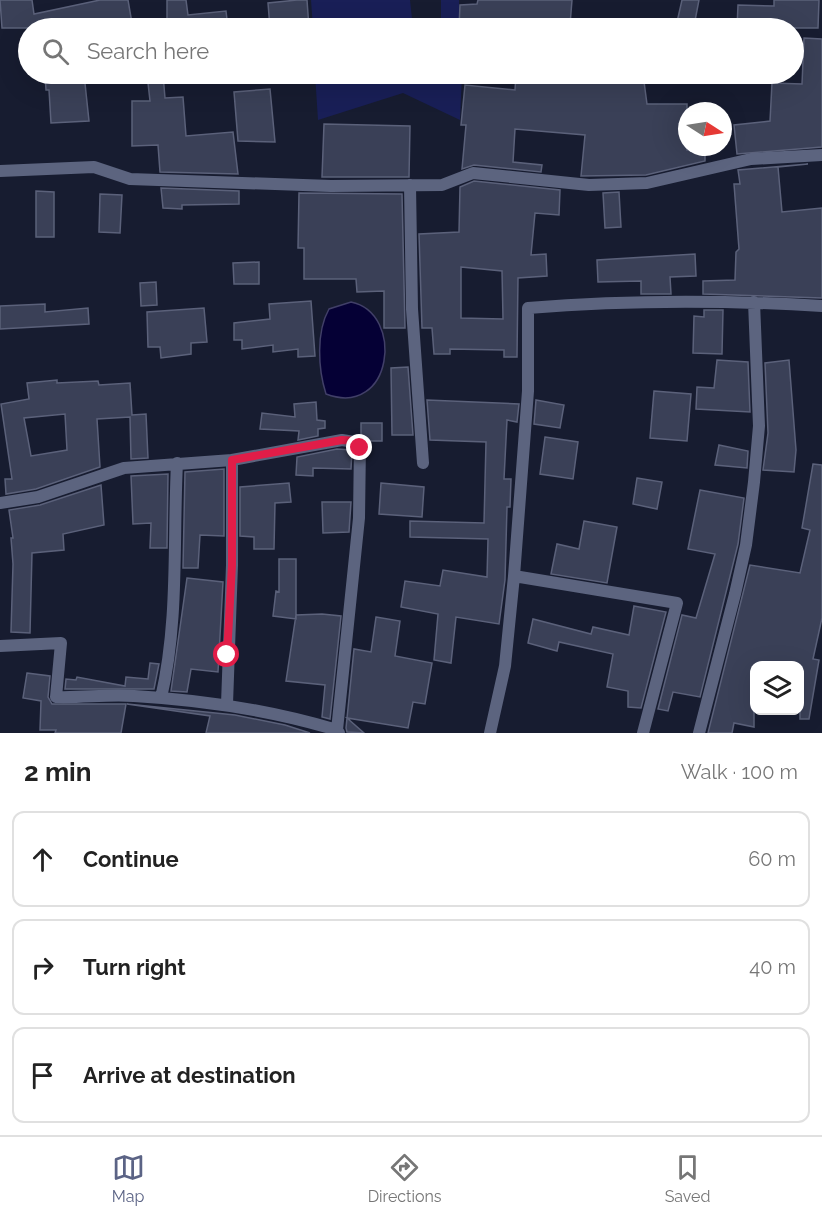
<!DOCTYPE html>
<html lang="en">
<head>
<meta charset="utf-8">
<style>
  body { margin:0; font-family:Raleway,sans-serif; background:#f6f6f6; color:#222 }
  .controls { position:absolute; right:18px; bottom:18px; display:grid; overflow:hidden; border-radius:12px; box-shadow:0 6px 24px #0002 }
  .controls button { width:54px; height:54px; display:grid; place-items:center; padding:0; border:0; border-bottom:2px solid #e0e0e0; background:#fff; color:#222; font:30px sans-serif }
  .compass { position:absolute; left:678px; top:102px; width:54px; height:54px; border-radius:50%; background:#fff; box-shadow:0 6px 24px #0002; rotate:102deg }
  .stop { position:absolute; width:18px; height:18px; margin:-14px; border:4px solid #e11d48; border-radius:50%; background:#fff }
  .stop.end { background:#e11d48; border-color:#fff; box-shadow:0 2px 6px #0008 }
  .list { margin:0; padding:0; list-style:none }
  h2 { display:flex; justify-content:space-between; align-items:center; height:78px; margin:0; padding:0 24px; font-size:26px }
  h2 small { font-size:20px; font-weight:400; color:#767676 }
  .list li { display:grid; grid-template-columns:39px 1fr auto; gap:18px; align-items:center; box-sizing:border-box; height:96px; margin:0 12px 12px; padding:0 12px; border:2px solid #e0e0e0; border-radius:12px }
  .list b { display:block; font-size:22px; white-space:nowrap }
  .list em { font-size:20px; font-style:normal; color:#767676 }
  .icon { flex:none; width:33px; height:33px; fill:none; stroke:currentColor; stroke-width:2; stroke-linecap:round; stroke-linejoin:round }
  .map { position:relative; flex:none; width:822px; height:733px; overflow:hidden }
  .search { position:absolute; background:#fff; box-shadow:0 6px 24px #0002; left:18px; right:18px; top:18px; height:66px; display:flex; align-items:center; gap:15px; box-sizing:border-box; padding:0 21px; border-radius:33px; color:#767676; font-size:22px }
  .sheet { height:402px; background:#fff }
  nav { display:flex; justify-content:space-around; align-items:center; box-sizing:border-box; height:84px; border-top:2px solid #e0e0e0; background:#fff; font-size:16px; color:#767676 }
  nav a { display:grid; justify-items:center; gap:3px }
  nav .on { color:#5b6385 }
  .map>svg:first-child { display:block }
  .green { fill:#191f57 }
  .water { fill:#050035; stroke:#413f68; stroke-width:1.5 }
  .building { fill:#3a4057; stroke:#5b617a; stroke-width:1.5; fill-rule:evenodd }
  .lines { fill:none; stroke-linecap:round; stroke-linejoin:round }
  .minor { stroke:#5c647f; stroke-width:12 }
  .route { stroke:#e11d48; stroke-width:8 }
</style>
</head>
<body>
<div class="map">
<svg width="822" height="733" viewBox="0 0 822 733">
  <rect width="100%" height="100%" fill="#171c30"/>
  <path class="green" d="M 311,0 L 410,0 L 413,28 L 313,28 Z
    M 441,0 L 459,0 L 459,28 L 441,28 Z
    M 315,74 L 462,74 L 460,120 L 403,93 L 318,120 Z"/>
  <path class="water" d="M 351,302 C 405,313 393,419 326,394 C 318,369 316,332 329,309 Z"/>
  <path class="building" d="M 0,0 L 32,0 L 34,14 L 100,0 L 128,0 L 132,23 L 90,28 L 2,28 Z
    M 167,0 L 186,0 L 188,15 L 226,11 L 228,28 L 167,28 Z
    M 297,0 L 307,0 L 309,28 L 270,28 L 268,3 Z
    M 478,0 L 572,0 L 570,25 L 545,23 L 545,28 L 459,28 L 460,5 L 477,4 Z
    M 682,0 L 699,0 L 694,26 L 677,22 Z
    M 774,0 L 819,0 L 818,28 L 737,28 L 738,5 L 774,6 Z
    M 804,38 L 822,39 L 822,147 L 737,154 L 734,125 L 770,121 L 772,83 L 802,84 Z
    M 45,74 L 84,74 L 89,121 L 51,123 L 49,90 L 46,90 Z
    M 147,74 L 163,74 L 165,98 L 183,97 L 186,136 L 233,132 L 238,174 L 160,172 L 158,145 L 132,146 L 132,101 L 150,101 Z
    M 516,74 L 586,81 L 586,74 L 643,74 L 647,104 L 687,104 L 687,150 L 705,149 L 705,161 L 646,175 L 581,176 L 585,135 L 515,129 L 513,162 L 542,165 L 541,172 L 474,165 L 462,169 L 466,125 L 461,125 L 465,85 L 515,90 Z
    M 270,89 L 275,142 L 238,141 L 234,92 Z
    M 324,124 L 410,126 L 409,177 L 322,177 Z
    M 808,164 L 778,167 L 782,212 L 822,208 L 822,298 L 703,294 L 703,281 L 735,280 L 736,252 L 739,249 L 734,184 L 740,184 L 738,170 Z
    M 474,181 L 560,190 L 559,215 L 535,213 L 531,255 L 546,254 L 547,276 L 518,278 L 517,357 L 504,357 L 504,350 L 450,349 L 450,354 L 434,354 L 432,328 L 422,328 L 419,234 L 459,232 L 460,187 ZM 461,267 L 502,271 L 503,319 L 461,318 Z
    M 161,188 L 239,191 L 239,204 L 182,205 L 182,209 L 163,208 Z
    M 36,191 L 54,192 L 54,237 L 36,237 Z
    M 619,192 L 621,227 L 605,228 L 603,193 Z
    M 299,193 L 402,194 L 405,328 L 384,328 L 384,291 L 357,292 L 356,279 L 304,279 L 304,248 L 298,248 Z
    M 100,194 L 122,195 L 120,233 L 99,232 Z
    M 695,254 L 696,276 L 670,277 L 671,294 L 641,294 L 641,281 L 598,282 L 597,260 Z
    M 259,262 L 259,284 L 234,284 L 233,263 Z
    M 156,282 L 157,305 L 141,306 L 140,283 Z
    M 311,301 L 315,356 L 298,357 L 298,349 L 273,352 L 273,345 L 242,349 L 242,340 L 234,340 L 234,323 L 270,319 L 269,304 Z
    M 45,304 L 45,312 L 88,308 L 89,324 L 0,329 L 0,306 Z
    M 204,308 L 207,342 L 191,343 L 191,354 L 161,358 L 160,347 L 148,347 L 147,312 Z
    M 704,310 L 723,310 L 722,354 L 693,353 L 694,316 L 704,317 Z
    M 717,360 L 748,362 L 750,412 L 696,409 L 697,387 L 714,388 Z
    M 789,360 L 796,450 L 794,472 L 763,470 L 768,433 L 765,363 Z
    M 408,367 L 413,435 L 392,435 L 391,368 Z
    M 57,380 L 57,383 L 98,381 L 99,385 L 130,383 L 132,415 L 146,414 L 148,458 L 131,459 L 130,417 L 97,419 L 100,467 L 36,489 L 6,494 L 5,479 L 12,479 L 1,404 L 29,399 L 27,383 ZM 65,414 L 67,450 L 31,456 L 24,418 Z
    M 654,391 L 691,394 L 687,441 L 650,438 Z
    M 427,400 L 519,404 L 517,422 L 507,420 L 504,479 L 511,479 L 510,507 L 507,507 L 505,580 L 499,624 L 456,617 L 451,663 L 434,660 L 438,614 L 401,607 L 405,581 L 440,586 L 443,570 L 487,577 L 488,539 L 410,537 L 410,521 L 484,523 L 486,442 L 430,440 Z
    M 536,400 L 564,405 L 560,428 L 534,424 Z
    M 316,402 L 317,420 L 325,421 L 325,428 L 318,429 L 318,436 L 298,440 L 299,431 L 260,429 L 262,413 L 295,417 L 294,404 Z
    M 361,423 L 382,423 L 382,441 L 368,441 L 361,435 Z
    M 545,437 L 578,442 L 573,479 L 540,474 Z
    M 719,445 L 748,451 L 747,468 L 715,465 Z
    M 337,449 L 352,450 L 351,469 L 313,468 L 313,476 L 296,475 L 297,457 Z
    M 813,464 L 822,465 L 822,618 L 813,659 L 819,660 L 809,719 L 800,719 L 800,666 L 754,666 L 754,727 L 734,723 L 732,733 L 708,733 L 750,565 L 800,573 L 810,530 L 802,528 Z
    M 224,469 L 224,536 L 200,535 L 198,568 L 183,568 L 185,472 Z
    M 168,474 L 167,548 L 150,548 L 151,523 L 133,524 L 131,476 Z
    M 637,478 L 662,482 L 657,509 L 633,504 Z
    M 289,483 L 291,502 L 275,503 L 274,549 L 254,549 L 254,537 L 240,536 L 240,487 Z
    M 381,483 L 424,487 L 422,517 L 379,514 Z
    M 101,485 L 104,525 L 63,534 L 64,550 L 32,553 L 30,633 L 11,632 L 13,564 L 11,538 L 13,538 L 9,510 L 40,505 Z
    M 700,490 L 744,498 L 738,544 L 700,697 L 673,692 L 668,711 L 658,709 L 682,615 L 696,618 L 715,554 L 688,549 Z
    M 322,502 L 351,502 L 349,532 L 323,533 Z
    M 584,521 L 617,527 L 607,583 L 551,574 L 557,544 L 579,549 Z
    M 279,559 L 296,559 L 296,619 L 273,616 L 276,591 L 279,592 Z
    M 187,578 L 223,582 L 218,672 L 191,669 L 187,692 L 171,691 Z
    M 634,606 L 666,612 L 641,708 L 628,707 L 628,691 L 607,687 L 613,654 L 559,642 L 557,651 L 528,643 L 533,619 L 591,634 L 593,627 L 629,635 Z
    M 322,614 L 341,616 L 330,719 L 322,717 L 325,685 L 286,681 L 296,615 Z
    M 376,617 L 400,621 L 395,656 L 432,663 L 425,704 L 413,702 L 408,728 L 347,718 L 364,733 L 347,732 L 346,728 L 354,649 L 371,652 Z
    M 150,663 L 159,664 L 154,689 L 65,689 L 66,679 L 76,680 L 77,677 L 125,686 L 126,677 L 148,679 Z
    M 27,673 L 50,676 L 48,697 L 52,704 L 126,704 L 121,733 L 55,733 L 56,730 L 40,730 L 41,701 L 23,698 Z
    M 127,704 L 235,715 L 285,725 L 310,733 L 206,733 L 210,716 Z"/>
  <g class="lines">
    <path class="minor" d="M 0,171 L 94,167 L 130,179 L 331,186 L 442,185 L 473,173 L 589,185 L 647,183 L 751,159 L 822,155
      M 410,185 L 412,309 L 423,463
      M 232,460 L 342,440 L 360,443 L 359,518 L 337,730
      M 0,503 L 38,497 L 124,468 L 232,460 L 232,565 L 227,704
      M 514,576 L 677,603 L 643,733
      M 0,646 L 61,643 L 56,697 C 82,698 108,694 134,696 C 204,700 270,710 337,730 L 339,733
      M 161,698 C 179,621 173,541 177,463
      M 490,733 L 505,666 L 514,576 L 528,391 L 528,308 C 626,300 724,300 822,306
      M 699,733 L 735,594 L 746,545 L 754,482 L 759,426 L 754,302"/>
  </g>
  <g class="lines">
    <path class="route" d="M 227,655 L 232,565 L 232,460 L 342,440 L 357,441 L 360,448"/>
  </g>
</svg>
<div class="controls">
<button><svg class="icon" aria-label="layers" viewBox="0 0 24 24"><path d="M12 4l9 5-9 5-9-5zM3 14l9 5 9-5"/></svg></button>
</div>
<svg class="compass" viewBox="-18 -18 36 36"><path d="M0-13l5 13h-10z" fill="#e53935"/><path d="M0 13l5-13h-10z" fill="#767676"/></svg>
<div class="stop" style="left:227px;top:655px"></div>
<div class="stop end" style="left:360px;top:448px"></div>
<div class="search"><svg class="icon" aria-label="search" viewBox="0 0 24 24"><circle cx="10" cy="10" r="6"/><path d="M15 15l6 6"/></svg>Search here</div>
</div>
<section class="sheet">
<h2>2 min<small>Walk · 100 m</small></h2>
<ul class="list">
<li><svg class="icon" aria-label="ahead" viewBox="0 0 24 24"><path d="M12 20V5M6 11l6-6 6 6"/></svg><div><b>Continue</b></div><em>60 m</em></li>
<li><svg class="icon" aria-label="right" viewBox="0 0 24 24"><path d="M7 20v-9h11M14 6l5 5-5 5"/></svg><div><b>Turn right</b></div><em>40 m</em></li>
<li><svg class="icon" aria-label="arrive" viewBox="0 0 24 24"><path d="M6 21V4h12l-3 4 3 4H6"/></svg><div><b>Arrive at destination</b></div></li>
</ul>
</section>
<nav>
<a class="on"><svg class="icon" aria-label="map" viewBox="0 0 24 24"><path d="M3 6l6-2 6 2 6-2v14l-6 2-6-2-6 2zM9 4v14M15 6v14"/></svg>Map</a>
<a><svg class="icon" aria-label="directions" viewBox="0 0 24 24"><path d="M12 3l9 9-9 9-9-9zM9 14v-3h6M13 9l2 2-2 2"/></svg>Directions</a>
<a><svg class="icon" aria-label="saved" viewBox="0 0 24 24"><path d="M7 4h10v16l-5-4-5 4z"/></svg>Saved</a>
</nav>
</body>
</html>
